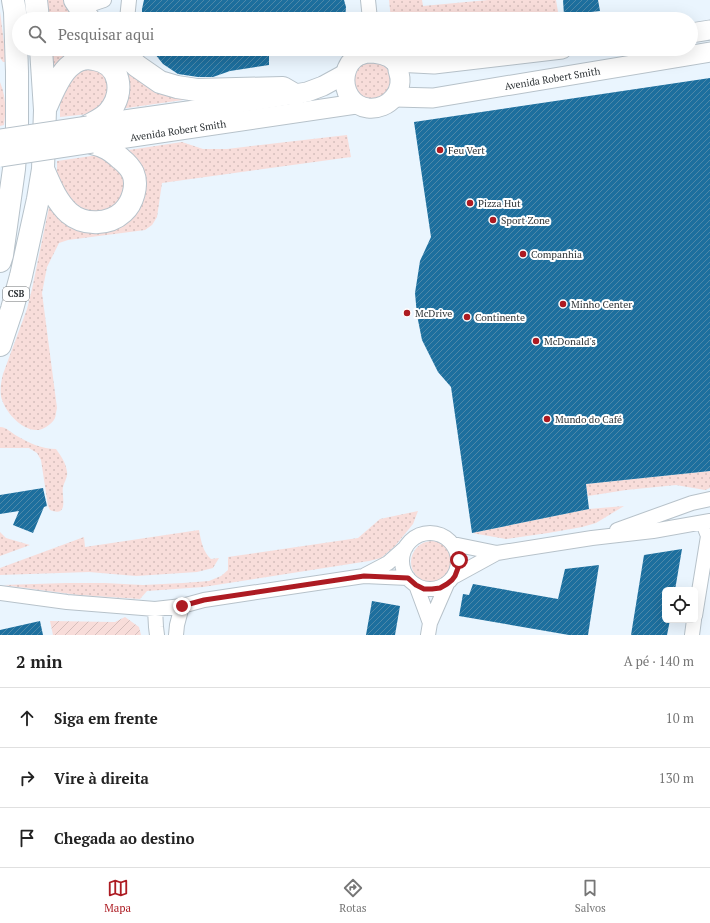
<!DOCTYPE html>
<html lang="pt">
<head>
<meta charset="utf-8">
<style>
  body { margin:0; font-family:"PT Serif",serif; background:#f6f6f6; color:#222 }
  .controls { position:absolute; right:12px; bottom:12px; display:grid; overflow:hidden; border-radius:6px; box-shadow:0 4px 16px #0002 }
  .controls button { width:36px; height:36px; display:grid; place-items:center; padding:0; border:0; border-bottom:1px solid #e0e0e0; background:#fff; color:#222; font:20px sans-serif }
  .stop { position:absolute; width:12px; height:12px; margin:-9px; border:3px solid #ad1b22; border-radius:50%; background:#fff }
  .stop.end { background:#ad1b22; border-color:#fff; box-shadow:0 1px 4px #0008 }
  .list { margin:0; padding:0; list-style:none }
  h2 { display:flex; justify-content:space-between; align-items:center; height:52px; margin:0; padding:0 16px; font-size:17px }
  h2 small { font-size:13px; font-weight:400; color:#767676 }
  .list li { display:grid; grid-template-columns:26px 1fr auto; gap:12px; align-items:center; box-sizing:border-box; height:60px; padding:0 16px; border-top:1px solid #e0e0e0 }
  .list b { display:block; font-size:15px; white-space:nowrap }
  .list em { font-size:13px; font-style:normal; color:#767676 }
  .icon { flex:none; width:22px; height:22px; fill:none; stroke:currentColor; stroke-width:2; stroke-linecap:round; stroke-linejoin:round }
  .map { position:relative; flex:none; width:710px; height:635px; overflow:hidden }
  .search { position:absolute; background:#fff; box-shadow:0 4px 16px #0002; left:12px; right:12px; top:12px; height:44px; display:flex; align-items:center; gap:10px; box-sizing:border-box; padding:0 14px; border-radius:22px; color:#767676; font-size:15px }
  .sheet { height:232px; background:#fff }
  nav { display:flex; justify-content:space-around; align-items:center; box-sizing:border-box; height:56px; border-top:1px solid #e0e0e0; background:#fff; font-size:11px; color:#767676 }
  nav a { display:grid; justify-items:center; gap:2px }
  nav .on { color:#ad1b22 }
  .map>svg:first-child { display:block }
  .grass { fill:url(#grass-dots) }
  .garden { fill:url(#garden-furrows) }
  .building { fill:url(#building-hatch) }
  .lines { fill:none; stroke-linecap:round; stroke-linejoin:round }
  .street-casing { stroke:#b7c2ca; stroke-width:16 }
  .secondary-casing { stroke:#b7c2ca; stroke-width:21 }
  .highway-casing { stroke:#b7c2ca; stroke-width:24 }
  .street { stroke:#fff; stroke-width:14 }
  .secondary { stroke:#fff; stroke-width:19 }
  .highway { stroke:#fff; stroke-width:22 }
  .secondary-bridge-casing { stroke:#b7c2ca; stroke-width:21; stroke-linecap:butt }
  .secondary-bridge { stroke:#fff; stroke-width:19 }
  .route { stroke:#ad1b22; stroke-width:5 }
  .poi-dot { fill:#ad1b22; stroke:#fff; stroke-width:1.5 }
  .labels { text-anchor:middle; stroke-width:4; stroke-linejoin:round; paint-order:stroke }
  .shield { fill:#fff; stroke:#6d7072; stroke-width:1 }
  .shield-label { font-size:9px; font-weight:bold; fill:#2e3336 }
  .street-label { font-size:10px; fill:#2e3336; stroke:#fff }
  .poi-label { font-size:10px; fill:#2e3336; stroke:#fff; text-anchor:start }
</style>
</head>
<body>
<div class="map">
<svg width="710" height="635" viewBox="0 0 710 635">
  <defs>
    <pattern id="grass-dots" width="8" height="8" patternUnits="userSpaceOnUse"><rect width="8" height="8" fill="#f8ddda"/><path d="M2 2h.1M6 6h.1" fill="none" stroke="#d5bebc" stroke-width="1.8" stroke-linecap="round"/></pattern>
    <pattern id="garden-furrows" width="10" height="10" patternUnits="userSpaceOnUse"><rect width="10" height="10" fill="#f8ddda"/><path d="M-1 1l2-2M0 10L10 0M9 11l2-2" fill="none" stroke="#d5bebc"/></pattern>
    <pattern id="building-hatch" width="6" height="6" patternUnits="userSpaceOnUse"><rect width="6" height="6" fill="#1d6f9e"/><path d="M-1 1l2-2M0 6l6-6M5 7l2-2" fill="none" stroke="#4e88a9"/></pattern>
  </defs>
  <rect width="100%" height="100%" fill="#eaf5fe"/>
  <path class="grass" d="M 45,0 L 67,0 L 79,19 L 48,19 Z
    M 389,0 L 422,0 L 423,6 L 488,0 L 556,0 L 559,18 L 597,13 L 598,19 L 391,19 Z
    M 0,11 L 6,60 L 5,62 L 3,62 L 0,58 Z
    M 51,49 L 107,49 L 114,56 L 160,93 L 170,96 L 183,98 L 184,99 L 183,100 L 120,109 L 111,59 L 53,80 Z
    M 371,62 C 391,65 391,73 390,90 L 375,101 L 358,96 L 353,79 C 358,69 360,64 371,62 Z
    M 93,64 L 113,84 L 98,113 L 60,117 L 60,101 L 69,74 Z
    M 0,82 C 6,96 6,111 4,125 L 0,126 Z
    M 347,135 L 351,157 L 162,183 L 157,217 L 152,225 L 145,230 L 68,240 L 59,243 L 47,267 L 42,293 L 57,408 C 56,411 56,415 55,418 C 53,422 50,424 46,427 C 29,439 4,413 1,396 C 0,389 1,382 3,374 L 27,309 L 32,289 L 50,202 L 58,212 L 132,212 L 122,151 L 182,142 L 203,149 L 227,149 Z
    M 105,154 L 126,170 L 125,201 L 103,216 L 72,208 L 57,175 L 57,161 Z
    M 0,427 C 7,427 11,433 17,436 C 29,443 42,449 56,449 C 61,456 66,463 67,472 C 68,477 64,482 63,487 C 61,495 70,518 50,510 L 48,506 L 41,460 L 37,453 L 29,448 L 0,448 Z
    M 710,471 L 710,488 L 705,490 L 676,485 L 626,490 L 588,496 L 586,484 Z
    M 624,506 L 596,523 L 582,527 L 548,533 L 506,539 L 472,533 L 589,509 Z
    M 418,511 L 413,524 L 395,546 L 381,558 L 369,561 L 203,587 L 147,591 L 140,599 L 78,595 L 3,585 L 66,583 L 105,583 L 143,585 L 183,583 L 209,581 L 221,576 L 228,570 L 228,557 L 358,538 L 380,519 Z
    M 199,530 C 201,541 203,552 211,559 L 219,558 L 213,568 L 197,572 L 136,576 L 89,572 L 0,575 L 0,568 L 84,537 L 85,547 Z
    M 0,532 L 6,538 L 30,545 L 0,556 Z
    M411 562a21 21 0 1 1 42 0a21 21 0 1 1-42 0Z"/>
  <path class="garden" d="M 125,617 L 139,627 L 141,635 L 53,635 L 50,621 L 115,622 Z"/>
  <path class="building" d="M 144,0 L 344,0 L 346,7 L 345,19 L 142,19 L 142,9 Z
    M 563,0 L 598,0 L 600,11 L 564,15 Z
    M 151,49 L 269,49 L 269,65 L 230,71 L 213,77 L 198,77 L 178,74 L 163,64 Z
    M 710,78 L 710,471 L 586,484 L 589,509 L 472,533 L 451,387 L 438,372 L 422,340 L 417,315 L 415,293 L 420,261 L 431,237 L 414,122 Z
    M 43,488 L 47,506 L 44,507 L 33,533 L 13,525 L 19,511 L 0,514 L 0,495 Z
    M 682,549 L 675,590 L 665,590 L 665,620 L 670,620 L 667,635 L 631,635 L 644,555 Z
    M 599,565 L 588,635 L 569,635 L 459,616 L 463,594 L 469,595 L 473,584 L 558,599 L 565,569 Z
    M 372,601 L 400,606 L 395,635 L 366,635 Z
    M 40,621 L 43,635 L 0,635 L 0,630 Z"/>
  <g class="lines">
    <g class="street-casing">
      <path id="street" d="M 81,0 L 92,4 L 104,0
        M 368,0 L 370,19
        M 127,19 L 129,0
        M 617,530 L 692,503 L 710,499
        M402 561a28 28 0 1 1 56 0a28 28 0 1 1-56 0Z
        M 453,544 L 497,553
        M 365,575 L 388,563 L 406,547
        M 455,576 L 497,553 L 592,538 L 653,531 L 710,521
        M 416,585 L 430,623
        M 0,593 L 67,602 L 155,609 L 182,606 L 204,600 L 364,576 L 408,578
        M 155,609 L 156,627 L 157,635
        M 695,616 L 708,536 L 703,523
        M 176,635 L 177,625 L 182,606
        M 428,635 L 430,623 L 447,584
        M 692,635 L 694,620"/>
    </g>
    <g class="secondary-casing">
      <g id="secondary">
        <path d="M 691,33 L 710,30"/>
        <path d="M 366,53 C 376,53 388,54 395,62 C 397,64 398,68 398,70 C 406,91 389,110 368,108 C 360,107 354,103 350,97 C 341,84 344,64 358,56 C 360,55 364,54 366,53 Z"/>
        <path d="M 395,62 L 434,64 L 562,49"/>
        <path id="s1" d="M 395,97 L 433,98 L 710,52"/>
        <path d="M 89,125 L 195,110 L 307,92 L 323,86 L 345,74"/>
        <path id="s2" d="M 92,143 L 356,104"/>
      </g>
    </g>
    <g class="highway-casing">
      <path id="highway" d="M 36,0 L 38,19
        M 75,0 L 83,12 L 89,19
        M 119,49 L 137,66 L 160,82 L 177,87 L 197,90 L 283,88 L 295,95
        M 46,107 C 52,94 59,74 71,65 C 77,60 86,57 94,59 C 121,63 125,93 109,112 C 104,118 95,122 88,126
        M 43,169 C 50,185 56,201 69,213 C 84,226 109,225 123,212 C 133,203 138,185 133,173 C 130,167 126,163 121,159 C 111,150 105,146 92,143
        M 0,261 L 2,255 L 14,169 L 17,128 L 17,72 L 15,12 L 13,0
        M 0,345 L 12,309 L 21,276 L 38,199 L 43,169 L 45,110 L 41,49"/>
    </g>
    <use href="#street" class="street"/>
    <use href="#secondary" class="secondary"/>
    <use href="#highway" class="highway"/>
    <g class="secondary-bridge-casing">
      <path id="secondary-bridge" d="M 0,139 L 88,126
        M 0,157 L 92,143"/>
    </g>
    <use href="#secondary-bridge" class="secondary-bridge"/>
  </g>
  <g class="lines">
    <path class="route" d="M 182,606 L 204,600 L 364,576 L 408,578 L 416,585 L 424,589 L 432,589 L 440,588 L 447,584 L 452,580 L 455,576 L 458,568 L 459,560"/>
  </g>
  <g class="poi-dot">
    <circle cx="440" cy="150" r="4"/>
    <circle cx="470" cy="203" r="4"/>
    <circle cx="493" cy="220" r="4"/>
    <circle cx="523" cy="254" r="4"/>
    <circle cx="563" cy="304" r="4"/>
    <circle cx="407" cy="313" r="4"/>
    <circle cx="467" cy="317" r="4"/>
    <circle cx="536" cy="341" r="4"/>
    <circle cx="547" cy="419" r="4"/>
  </g>
  <g class="labels">
    <rect class="shield" x="3" y="287" width="26" height="14" rx="3"/>
    <g class="shield-label">
      <text x="16" y="297">CSB</text>
    </g>
    <g class="street-label">
      <text dy="4" stroke="none"><textPath href="#s1" startOffset="159">Avenida Robert Smith</textPath></text>
      <text dy="4" stroke="none"><textPath href="#s2" startOffset="87">Avenida Robert Smith</textPath></text>
    </g>
    <g class="poi-label">
      <text x="448" y="154">Feu Vert</text>
      <text x="478" y="207">Pizza Hut</text>
      <text x="501" y="224">Sport Zone</text>
      <text x="531" y="258">Companhia</text>
      <text x="571" y="308">Minho Center</text>
      <text x="415" y="317">McDrive</text>
      <text x="475" y="321">Continente</text>
      <text x="544" y="345">McDonald's</text>
      <text x="555" y="423">Mundo do Café</text>
    </g>
  </g>
</svg>
<div class="controls">
<button><svg class="icon" aria-label="locate" viewBox="0 0 24 24"><circle cx="12" cy="12" r="6"/><path d="M12 2v4M12 18v4M2 12h4M18 12h4"/></svg></button>
</div>
<div class="stop" style="left:459px;top:560px"></div>
<div class="stop end" style="left:182px;top:606px"></div>
<div class="search"><svg class="icon" aria-label="search" viewBox="0 0 24 24"><circle cx="10" cy="10" r="6"/><path d="M15 15l6 6"/></svg>Pesquisar aqui</div>
</div>
<section class="sheet">
<h2>2 min<small>A pé · 140 m</small></h2>
<ul class="list">
<li><svg class="icon" aria-label="ahead" viewBox="0 0 24 24"><path d="M12 20V5M6 11l6-6 6 6"/></svg><div><b>Siga em frente</b></div><em>10 m</em></li>
<li><svg class="icon" aria-label="right" viewBox="0 0 24 24"><path d="M7 20v-9h11M14 6l5 5-5 5"/></svg><div><b>Vire à direita</b></div><em>130 m</em></li>
<li><svg class="icon" aria-label="arrive" viewBox="0 0 24 24"><path d="M6 21V4h12l-3 4 3 4H6"/></svg><div><b>Chegada ao destino</b></div></li>
</ul>
</section>
<nav>
<a class="on"><svg class="icon" aria-label="map" viewBox="0 0 24 24"><path d="M3 6l6-2 6 2 6-2v14l-6 2-6-2-6 2zM9 4v14M15 6v14"/></svg>Mapa</a>
<a><svg class="icon" aria-label="directions" viewBox="0 0 24 24"><path d="M12 3l9 9-9 9-9-9zM9 14v-3h6M13 9l2 2-2 2"/></svg>Rotas</a>
<a><svg class="icon" aria-label="saved" viewBox="0 0 24 24"><path d="M7 4h10v16l-5-4-5 4z"/></svg>Salvos</a>
</nav>
</body>
</html>
